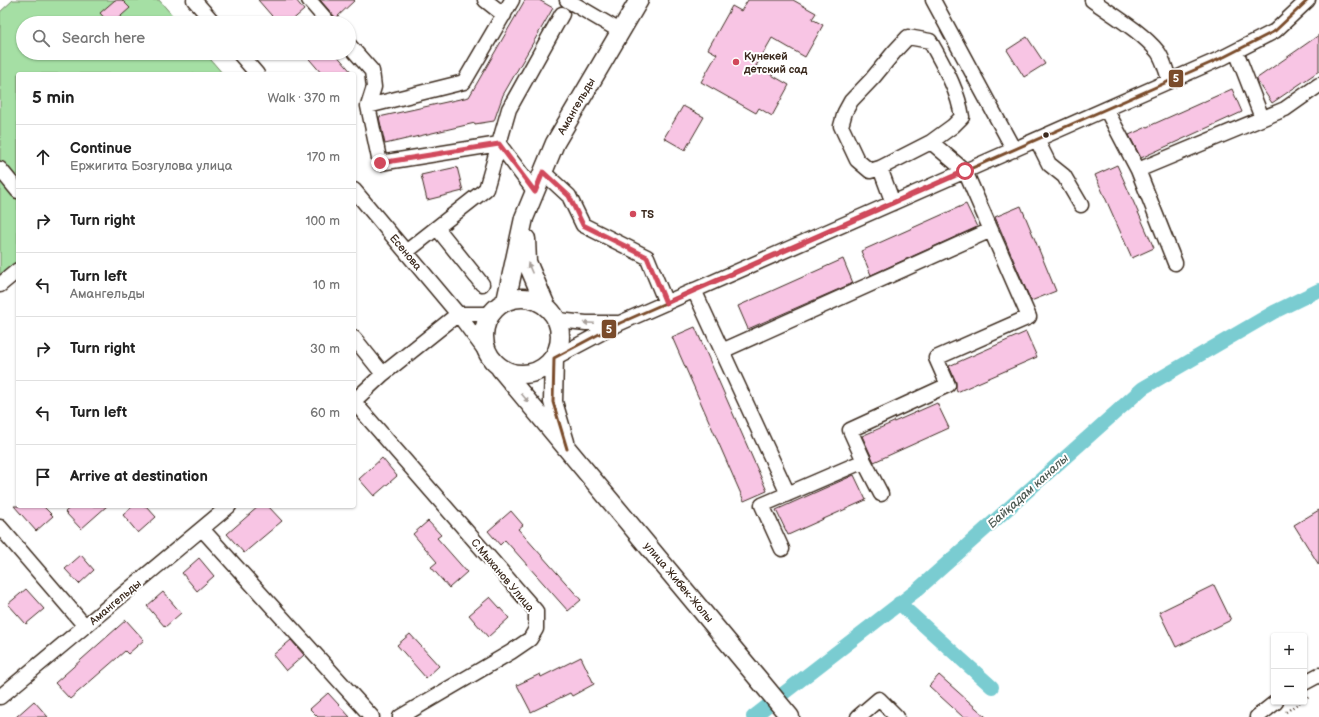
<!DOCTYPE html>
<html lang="en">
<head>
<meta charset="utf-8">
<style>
  body { margin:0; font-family:"Balsamiq Sans",sans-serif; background:#f2f2f2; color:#222 }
  .controls { position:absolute; right:12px; bottom:12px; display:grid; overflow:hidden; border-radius:4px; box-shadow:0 1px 3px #0004 }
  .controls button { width:36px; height:36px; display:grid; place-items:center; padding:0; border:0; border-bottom:1px solid #e0e0e0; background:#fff; color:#222; font:20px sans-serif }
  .stop { position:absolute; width:12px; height:12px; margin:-9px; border:3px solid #d1495b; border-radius:50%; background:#fff }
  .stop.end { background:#d1495b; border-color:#fff; box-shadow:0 1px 4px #0008 }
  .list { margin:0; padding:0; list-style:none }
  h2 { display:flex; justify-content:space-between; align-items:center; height:52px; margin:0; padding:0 16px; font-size:17px }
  h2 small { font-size:13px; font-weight:400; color:#767676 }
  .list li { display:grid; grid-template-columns:26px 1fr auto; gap:12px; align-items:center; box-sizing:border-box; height:64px; padding:0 16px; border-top:1px solid #e0e0e0 }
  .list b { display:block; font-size:15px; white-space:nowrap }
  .list p { margin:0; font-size:13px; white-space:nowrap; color:#767676 }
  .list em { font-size:13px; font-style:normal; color:#767676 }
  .icon { flex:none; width:22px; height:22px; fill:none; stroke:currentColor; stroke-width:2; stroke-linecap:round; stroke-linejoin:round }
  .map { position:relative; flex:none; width:1319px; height:717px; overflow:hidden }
  .search { position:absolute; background:#fff; box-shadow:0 1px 3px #0004; left:16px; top:16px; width:340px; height:44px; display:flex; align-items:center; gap:10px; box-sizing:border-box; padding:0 14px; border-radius:22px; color:#767676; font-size:15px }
  .panel { position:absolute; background:#fff; box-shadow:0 1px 3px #0004; left:16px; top:72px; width:340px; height:436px; border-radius:4px }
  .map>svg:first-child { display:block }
  .green { fill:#a5dfa4; stroke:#708461 }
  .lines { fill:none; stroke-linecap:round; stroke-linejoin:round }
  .canal { stroke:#7accd1; stroke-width:14 }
  .building { fill:#f8c5e4; stroke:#3b2a1e }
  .minor-casing { stroke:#3b2a1e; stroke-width:17 }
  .major-casing { stroke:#3b2a1e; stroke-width:21 }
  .path { stroke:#3b2a1e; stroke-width:2.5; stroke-dasharray:1 3; stroke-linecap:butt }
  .minor { stroke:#fff; stroke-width:14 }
  .major { stroke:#fff; stroke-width:18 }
  .bus-1-casing { stroke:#fff; stroke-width:6 }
  .bus-1 { stroke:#7a4b2a; stroke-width:3 }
  .oneway { fill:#a79f9a }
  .route { stroke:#d1495b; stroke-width:5 }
  .poi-dot { fill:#d1495b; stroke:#fff; stroke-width:1.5 }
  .bus-dot { fill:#3b2a1e; stroke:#fff; stroke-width:1.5 }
  .labels { text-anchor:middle; stroke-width:4; stroke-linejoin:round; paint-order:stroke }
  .poi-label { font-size:11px; font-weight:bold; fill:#3b2a1e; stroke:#fff; text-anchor:start }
  .street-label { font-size:11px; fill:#3b2a1e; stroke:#fff }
  .water-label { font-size:12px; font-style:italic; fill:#4e5b54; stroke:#fff }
  .line-badge { stroke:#fff; stroke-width:1.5 }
  .badge-label { font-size:11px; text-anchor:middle; font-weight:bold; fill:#fff }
</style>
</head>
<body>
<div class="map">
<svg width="1319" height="717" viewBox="0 0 1319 717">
  <rect width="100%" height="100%" fill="#fff"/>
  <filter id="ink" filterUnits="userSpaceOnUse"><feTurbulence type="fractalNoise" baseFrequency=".025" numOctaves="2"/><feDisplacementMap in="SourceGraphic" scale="8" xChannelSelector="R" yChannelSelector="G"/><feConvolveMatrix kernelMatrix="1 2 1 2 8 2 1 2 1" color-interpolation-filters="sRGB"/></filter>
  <g filter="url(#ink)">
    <path class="green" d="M 13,0 L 159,0 L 179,23 L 23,23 L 23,53 L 205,53 L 223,74 L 18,74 L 18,265 L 0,281 L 0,12 Z"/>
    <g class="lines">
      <path class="canal" d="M 899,603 L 992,687
        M 753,717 L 917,590 L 1143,388 L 1274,312 L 1319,290"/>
    </g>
    <path class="building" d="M 115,0 L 122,0 L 130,8 L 113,23 L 109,23 L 100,13 Z
      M 258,0 L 296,0 L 304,10 L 289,23 L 278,23 Z
      M 320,0 L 355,0 L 336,18 Z
      M 525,0 L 539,0 L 553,8 L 503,95 L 494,121 L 475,124 L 475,123 L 385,144 L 379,117 L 469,97 Z
      M 748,0 L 793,0 L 816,13 L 812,19 L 823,25 L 805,57 L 772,38 L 756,66 L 789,85 L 772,116 L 759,108 L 756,113 L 701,82 L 717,54 L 708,49 L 732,6 L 741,11 Z
      M 1319,35 L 1319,71 L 1272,103 L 1256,79 Z
      M 1027,37 L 1045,64 L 1024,77 L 1007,50 Z
      M 304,53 L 335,53 L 353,74 L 322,74 Z
      M 1232,89 L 1242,112 L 1141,158 L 1129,135 Z
      M 683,106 L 704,117 L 685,150 L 664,138 Z
      M 1117,165 L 1154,248 L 1132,258 L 1095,175 Z
      M 457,167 L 463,191 L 427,200 L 421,175 Z
      M 966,204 L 977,227 L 871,275 L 861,251 Z
      M 1021,206 L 1056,291 L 1031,301 L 995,217 Z
      M 843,259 L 853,283 L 748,329 L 738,306 Z
      M 695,327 L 767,491 L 744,501 L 672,337 Z
      M 1026,332 L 1037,357 L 957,392 L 956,388 L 956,382 L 949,366 Z
      M 937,403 L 949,428 L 874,462 L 862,436 Z
      M 382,458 L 397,476 L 374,496 L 359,479 Z
      M 854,475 L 866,500 L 788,535 L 776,510 Z
      M 14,506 L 43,506 L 53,516 L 36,531 Z
      M 72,506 L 107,506 L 81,529 L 65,512 Z
      M 133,506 L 146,506 L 156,517 L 138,533 L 123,515 Z
      M 259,506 L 268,506 L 282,521 L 244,553 L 227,534 Z
      M 1319,510 L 1319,565 L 1294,525 Z
      M 511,511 L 523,525 L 518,529 L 581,600 L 568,611 L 505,540 L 500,545 L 488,531 Z
      M 428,521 L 441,535 L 437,538 L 467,572 L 449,588 L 431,567 L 437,562 L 413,534 Z
      M 81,555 L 94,570 L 79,584 L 65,569 Z
      M 199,558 L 214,576 L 197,591 L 182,573 Z
      M 1214,585 L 1231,620 L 1176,647 L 1159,612 Z
      M 26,589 L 44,609 L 26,624 L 8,604 Z
      M 163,592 L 181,613 L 165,627 L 147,606 Z
      M 490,597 L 509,618 L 488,637 L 469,615 Z
      M 126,620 L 144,640 L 128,654 L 125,651 L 70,699 L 55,683 Z
      M 410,634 L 439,666 L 426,678 L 397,645 Z
      M 291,640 L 304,655 L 286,671 L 273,655 Z
      M 581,657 L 594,684 L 572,696 L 570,693 L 531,712 L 517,685 L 540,674 L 541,677 Z
      M 939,675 L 986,717 L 963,717 L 929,686 Z
      M 328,693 L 350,717 L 318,717 L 310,709 Z
      M 34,701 L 48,717 L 16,717 Z"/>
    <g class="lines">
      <g class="minor-casing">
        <path id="minor" d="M 194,0 L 214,23
          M 309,0 L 329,23
          M 485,0 L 504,15
          M 512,0 L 464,82 L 368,106 L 380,163 L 499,144 L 535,192
          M 567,0 L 620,31
          M 933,0 L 1014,150
          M 1092,0 C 1113,15 1142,32 1158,52 C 1164,60 1166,72 1170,81
          M 349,45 L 372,71 L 374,87 L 368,106
          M 1236,51 L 1262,118
          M 239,53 L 257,74
          M 1106,109 L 1138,170 L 1175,263
          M 1037,140 L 1049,164 L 1064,176 L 1081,205
          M 880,168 L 893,203
          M 0,169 L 18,191
          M 1138,170 L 1285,109 L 1319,85
          M 543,172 L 569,196 L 583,225 L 647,257 L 666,303
          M 354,190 L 458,314 L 487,353
          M 437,228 L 482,284
          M 406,252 L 486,189 L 509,109 L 562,14
          M 0,285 L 18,270
          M 694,290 L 788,494
          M 458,314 L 490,314
          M 558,320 L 586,323 L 617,323
          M 354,338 L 383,374
          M 722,351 L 991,230
          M 554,358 L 620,323 L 1224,57 L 1275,31 L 1308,0
          M 354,401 L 383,374 L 458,314
          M 354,402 L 536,611 L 536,629 L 530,639 L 511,652 L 400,717
          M 864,461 L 881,494
          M 0,527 L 85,626
          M 202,529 L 372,717
          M 782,549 L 762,505 L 864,461 L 850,430 L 948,385 L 936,358 L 1029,317 L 965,171 L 931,142 L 880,168 L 870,171 L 857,160 L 841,126 L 845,112 L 851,101 L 872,79 L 895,51 L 908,37 L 930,41 C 943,65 958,89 962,117 L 953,126 L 931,142
          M 1304,683 L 1319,675
          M 0,697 L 229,506
          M 858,717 L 879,699 L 897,717
          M 1257,717 L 1276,702"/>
      </g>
      <g class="major-casing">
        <path id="major" d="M 526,239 L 527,262 L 545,304
          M484 336a38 38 0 1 1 76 0a38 38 0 1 1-76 0Z
          M 506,301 L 524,218 L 555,143 L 639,0
          M 554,358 L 553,402 L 565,442
          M 500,368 L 790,717"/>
      </g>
      <path class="path" d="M 1304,699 L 1309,696
        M 1286,712 L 1300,702"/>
      <use href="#minor" class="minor"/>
      <use href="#major" class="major"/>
      <g class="bus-1-casing">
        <path id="bus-1" d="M 567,449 L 553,402 L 554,358 L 620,323 L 1224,57 L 1275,31 L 1308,0"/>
      </g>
      <use href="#bus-1" class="bus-1"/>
    </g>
    <defs><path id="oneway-solid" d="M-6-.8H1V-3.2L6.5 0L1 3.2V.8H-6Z"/></defs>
    <g class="oneway">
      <use href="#oneway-solid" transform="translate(530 268) rotate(-113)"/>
      <use href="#oneway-solid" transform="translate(589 323) rotate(-178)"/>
      <use href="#oneway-solid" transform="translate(525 398) rotate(50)"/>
    </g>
  </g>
  <g class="lines" filter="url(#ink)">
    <path class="route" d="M 380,163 L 499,144 L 535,192 L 543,172 L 569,196 L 583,225 L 647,257 L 666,303 L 965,171"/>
  </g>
  <g class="poi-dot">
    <circle cx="736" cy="62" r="4"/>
    <circle cx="633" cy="214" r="4"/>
  </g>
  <circle class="bus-dot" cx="1046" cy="135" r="3.5"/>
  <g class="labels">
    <g class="poi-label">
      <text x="744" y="60">Кунекей<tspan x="744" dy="13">детский сад</tspan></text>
      <text x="641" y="218">TS</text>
    </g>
    <g class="street-label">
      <text transform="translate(576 106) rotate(-60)" y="4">Амангельды</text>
      <text transform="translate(406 252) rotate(50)" y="4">Есенова</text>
      <text transform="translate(503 575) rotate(50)" y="4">С.Мыханов Улица</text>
      <text transform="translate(679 582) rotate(50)" y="4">улица Жибек-Жолы</text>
      <text transform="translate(115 602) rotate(-40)" y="4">Амангельды</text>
    </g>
    <g class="water-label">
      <text transform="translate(1028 491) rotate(-42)" y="4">Байқадам каналы</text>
    </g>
  </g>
  <g class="line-badge">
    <rect x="1168" y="69" width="16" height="19" rx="4" fill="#7a4b2a"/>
    <rect x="601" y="319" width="16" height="20" rx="4" fill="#7a4b2a"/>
  </g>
  <g class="badge-label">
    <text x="1176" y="82">5</text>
    <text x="609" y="333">5</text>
  </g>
</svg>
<div class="controls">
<button>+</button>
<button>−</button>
</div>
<div class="stop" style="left:965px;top:171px"></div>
<div class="stop end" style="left:380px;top:163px"></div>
<div class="search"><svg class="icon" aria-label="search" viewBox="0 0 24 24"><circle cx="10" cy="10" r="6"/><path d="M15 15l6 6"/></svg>Search here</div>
<section class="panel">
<h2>5 min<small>Walk · 370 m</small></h2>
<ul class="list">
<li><svg class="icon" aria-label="ahead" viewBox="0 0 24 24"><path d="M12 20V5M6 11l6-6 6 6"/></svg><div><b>Continue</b><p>Ержигита Бозгулова улица</p></div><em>170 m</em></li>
<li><svg class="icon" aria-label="right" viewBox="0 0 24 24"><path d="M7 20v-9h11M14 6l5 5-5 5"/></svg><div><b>Turn right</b></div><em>100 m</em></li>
<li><svg class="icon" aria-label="left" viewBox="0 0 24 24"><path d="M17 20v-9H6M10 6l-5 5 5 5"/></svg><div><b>Turn left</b><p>Амангельды</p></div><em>10 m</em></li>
<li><svg class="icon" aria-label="right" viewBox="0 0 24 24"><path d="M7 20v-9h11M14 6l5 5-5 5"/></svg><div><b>Turn right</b></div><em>30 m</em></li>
<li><svg class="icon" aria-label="left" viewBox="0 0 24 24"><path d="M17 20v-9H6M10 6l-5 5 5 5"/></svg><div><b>Turn left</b></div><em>60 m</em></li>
<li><svg class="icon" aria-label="arrive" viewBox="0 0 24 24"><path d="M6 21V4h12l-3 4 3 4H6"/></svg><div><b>Arrive at destination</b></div></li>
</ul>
</section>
</div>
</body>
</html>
